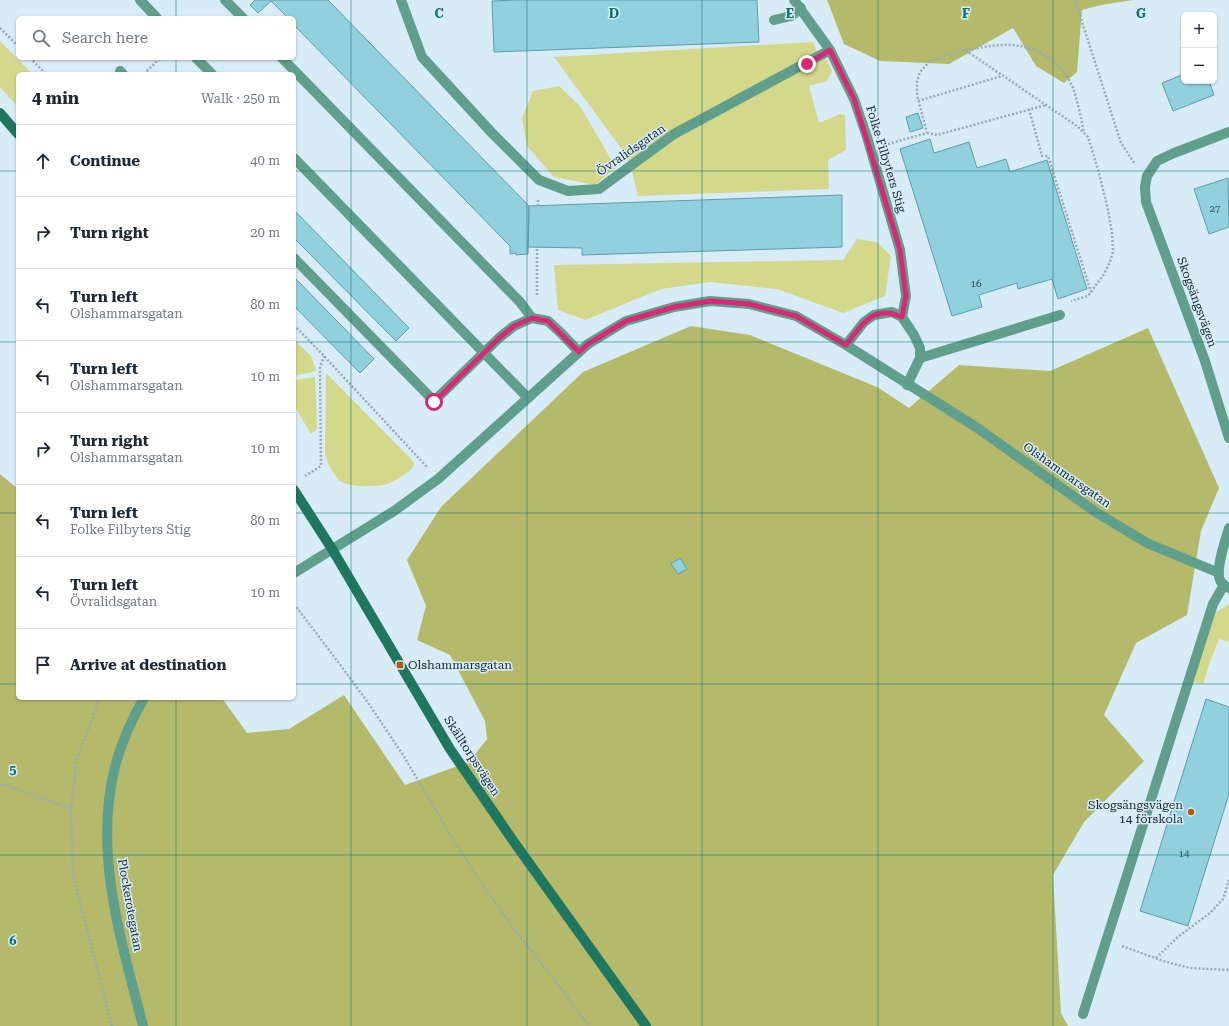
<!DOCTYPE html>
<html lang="en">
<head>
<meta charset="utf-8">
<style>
  body { margin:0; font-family:"Roboto Serif",serif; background:#f6f6f7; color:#1f2937 }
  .controls { position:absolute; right:12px; top:12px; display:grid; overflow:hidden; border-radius:6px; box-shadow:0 1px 3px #0004 }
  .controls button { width:36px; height:36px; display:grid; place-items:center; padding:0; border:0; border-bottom:1px solid #e0e1e3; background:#fff; color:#1f2937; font:20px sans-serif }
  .stop { position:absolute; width:12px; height:12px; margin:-9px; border:3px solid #db2777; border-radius:50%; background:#fff }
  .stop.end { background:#db2777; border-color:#fff; box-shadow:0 1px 4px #0008 }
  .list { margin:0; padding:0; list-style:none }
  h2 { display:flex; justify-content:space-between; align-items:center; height:52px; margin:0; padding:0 16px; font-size:17px }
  h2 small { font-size:13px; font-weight:400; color:#747a83 }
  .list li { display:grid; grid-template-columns:26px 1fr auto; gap:12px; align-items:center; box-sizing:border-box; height:72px; padding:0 16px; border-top:1px solid #e0e1e3 }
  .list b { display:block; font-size:15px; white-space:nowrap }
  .list p { margin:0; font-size:13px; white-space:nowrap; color:#747a83 }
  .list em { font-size:13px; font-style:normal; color:#747a83 }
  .icon { flex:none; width:22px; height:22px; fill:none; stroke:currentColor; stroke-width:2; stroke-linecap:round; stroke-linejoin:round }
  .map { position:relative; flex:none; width:1229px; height:1026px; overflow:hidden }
  .search { position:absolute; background:#fff; box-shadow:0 1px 3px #0004; left:16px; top:16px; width:280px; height:44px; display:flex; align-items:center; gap:10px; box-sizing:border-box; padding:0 14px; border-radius:6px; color:#747a83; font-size:15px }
  .panel { position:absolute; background:#fff; box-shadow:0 1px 3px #0004; left:16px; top:72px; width:280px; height:628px; border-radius:6px }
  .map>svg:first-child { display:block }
  .green { fill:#d3d88a }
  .forest { fill:#b5ba6a }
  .building { fill:#91d0dd; stroke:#5e9ca8 }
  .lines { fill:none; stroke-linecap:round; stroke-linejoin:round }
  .path { stroke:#97abb6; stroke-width:2.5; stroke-dasharray:2 2; stroke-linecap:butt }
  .lane { stroke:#5f9f8b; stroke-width:10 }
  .street { stroke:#5f9f8b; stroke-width:10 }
  .secondary { stroke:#207760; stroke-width:10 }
  .route { stroke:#db2777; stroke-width:5 }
  .grid { fill:none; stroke:#0f766e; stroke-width:1; stroke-opacity:0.55 }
  .poi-dot { fill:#b65808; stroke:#d8ecf8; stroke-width:1.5 }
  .labels { text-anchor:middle; stroke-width:3; stroke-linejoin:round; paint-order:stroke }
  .number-label { font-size:10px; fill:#34545e }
  .street-label { font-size:12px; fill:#152a34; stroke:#d8ecf8 }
  .poi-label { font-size:12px; fill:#152a34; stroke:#d8ecf8; text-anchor:start }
  .grid-label { font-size:13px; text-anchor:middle; font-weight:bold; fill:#0f766e; stroke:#d8ecf8; stroke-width:3; stroke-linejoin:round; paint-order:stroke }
</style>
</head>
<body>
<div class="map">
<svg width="1229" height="1026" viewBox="0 0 1229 1026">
  <rect width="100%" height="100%" fill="#d8ecf8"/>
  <path class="green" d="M 0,41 L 32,74 L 18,74 L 18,107 L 0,87 Z
    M 813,42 L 817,51 L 827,60 L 832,71 L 827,81 L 809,86 L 819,123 L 840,114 L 845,115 L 846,150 L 828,160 L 829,189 L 638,196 L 632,171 L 623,151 L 554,57 Z
    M 559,86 L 580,106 L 616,168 L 595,185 L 554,177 L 527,146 L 522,118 L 533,91 Z
    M 857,239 L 877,242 L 891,256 L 885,296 L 843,313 L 777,289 L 710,282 L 661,289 L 585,320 L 558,310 L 554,265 L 843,260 Z
    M 294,340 L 311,356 L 316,370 L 315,371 L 294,376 Z
    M 326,373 L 411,459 C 412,461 414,462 414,464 C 413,472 390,484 383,485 C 374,487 347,487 340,481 C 333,475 328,463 325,454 Z
    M 315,377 L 317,426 L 316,430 L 311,434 L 294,405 L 294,380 Z
    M 1229,604 L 1229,642 L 1219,639 L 1211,659 L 1204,681 L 1204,684 L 1193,682 L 1215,613 Z"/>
  <path class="forest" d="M 827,0 L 1133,0 L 1101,5 L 1082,10 L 1077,72 L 1064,83 L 1036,66 L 1013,28 L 949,64 L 880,61 L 844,44 Z
    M 691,326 L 750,335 L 877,387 L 909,408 L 959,365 L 1050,371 L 1148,328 L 1219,488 L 1201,531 L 1187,615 L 1136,643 L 1104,715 L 1144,761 L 1084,822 L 1053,875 L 1061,1013 L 1068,1026 L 0,1026 L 0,474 L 18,489 L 18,698 L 222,698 L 247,733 L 289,729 L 344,695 L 405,785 L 469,762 L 487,739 L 485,721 L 450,655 L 417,640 L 426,606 L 407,560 L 441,507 L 583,372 Z"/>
  <path class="building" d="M 255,0 L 328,0 L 529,206 L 528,254 L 516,255 L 516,253 L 510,254 L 510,246 L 294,25 L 294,18 L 288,18 L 271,1 L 258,13 L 250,5 Z
    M 516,0 L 757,0 L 759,42 L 494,52 L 492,1 Z
    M 1184,74 L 1184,81 L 1209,81 L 1214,95 L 1173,111 L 1162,83 Z
    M 918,113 L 923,128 L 910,132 L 906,117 Z
    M 930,139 L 934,153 L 969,142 L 977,168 L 1006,159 L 1010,172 L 1047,160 L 1087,289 L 1058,299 L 1052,279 L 1018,289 L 1017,283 L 979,295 L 982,307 L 952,316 L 900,149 Z
    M 1228,178 L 1229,227 L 1209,234 L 1194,189 Z
    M 842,195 L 842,247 L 582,255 L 582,248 L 528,247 L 529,206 Z
    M 294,210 L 409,328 L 396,341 L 294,238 Z
    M 294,277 L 374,359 L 360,373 L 294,306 Z
    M 680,558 L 687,569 L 678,574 L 671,564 Z
    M 1206,699 L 1229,707 L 1229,794 L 1188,926 L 1140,911 Z"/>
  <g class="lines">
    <path class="path" d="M 1075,0 L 1121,143 L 1135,164
      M 0,28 L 18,46
      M 965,50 C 980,48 996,44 1011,45 C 1037,46 1063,63 1073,88 C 1078,102 1081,118 1084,133
      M 30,58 L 46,74
      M 144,74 L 160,58
      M 918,101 L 1002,76
      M 1029,109 L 1042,156 L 1048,156 L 1091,292
      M 927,133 L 937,135 L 1046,105
      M 888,144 L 927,133 L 917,95 L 917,81 L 920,72 L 931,60 L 965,50 L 1077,126 L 1088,137 L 1099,173 L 1108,210 L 1112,233 L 1113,251 L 1110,262 L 1104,274 L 1088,296 L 1071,301
      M 538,206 L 538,198
      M 537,295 L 537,248
      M 294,325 L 324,356 L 427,467
      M 305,476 L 321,466 L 320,367 L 324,356
      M 294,604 L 339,663 L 369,704 L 403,755 L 451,836 L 480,881 L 516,932 L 554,979 L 589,1026
      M 100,698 L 77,759 L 71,809 L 73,874 L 112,1026
      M 0,786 L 3,784 L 71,809
      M 1122,946 L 1163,961 L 1190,968 L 1229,970
      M 1156,958 L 1179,936 L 1210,913 L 1223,899 L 1229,880"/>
    <path class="lane" d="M 140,0 L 157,18
      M 225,0 L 243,18
      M 774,20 L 791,16 L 801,8
      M 196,58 L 212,74
      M 282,58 L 520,302 L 532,318
      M 120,71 L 123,74
      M 294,158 L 528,398
      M 294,258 L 434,401 L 499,338 L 514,326 L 532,318 L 548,321 L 562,334 L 579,352
      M 920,358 L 1060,315
      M 1083,1014 L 1213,604 L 1224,585"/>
    <path class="street" d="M 401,0 L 422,57 L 492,133 L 539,180 L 568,191 L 599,189 L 674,134 L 830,50
      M 794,0 L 830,50 L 854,99 L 867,137 L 900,250 L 906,296 L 902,317
      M 1229,132 L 1174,153 L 1157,161 L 1147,176 L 1145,187 L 1146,202 L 1205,361 L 1229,438
      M 846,345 L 864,322 L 874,315 L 892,312 L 902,317 L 914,335 L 920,348 L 920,358 L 907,385
      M 1229,528 C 1226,539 1215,569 1220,580 C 1221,584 1226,586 1229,588
      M 294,573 L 394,511 L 438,479 L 588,344 L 626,321 L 674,307 L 710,301 L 749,304 L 796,316 L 846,345 L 976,427 L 1097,513 L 1147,543 L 1219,573
      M 143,1026 C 122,943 94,857 114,771 C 120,745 131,721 144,698"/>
    <path class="secondary" d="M 0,113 L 18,134
      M 294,490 L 332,549 L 450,749 L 514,842 L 646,1026"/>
  </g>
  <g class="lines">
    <path class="route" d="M 434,402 L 499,338 L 514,326 L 532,318 L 548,321 L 579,352 L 588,344 L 626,321 L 674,307 L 710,301 L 749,304 L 796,316 L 846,345 C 862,324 874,304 902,317 L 906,296 L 900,250 L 870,150 L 854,99 L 830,50 L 807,64"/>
  </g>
  <path class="grid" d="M 176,0 L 176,18M 351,0 L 351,1026M 527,0 L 527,1026M 702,0 L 702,1026M 878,0 L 878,1026M 1053,0 L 1053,1026M 176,58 L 176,74M 0,171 L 18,171M 294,171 L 1229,171M 0,342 L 18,342M 294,342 L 1229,342M 0,513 L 18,513M 294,513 L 1229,513M 0,684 L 18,684M 294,684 L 1229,684M 176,698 L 176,1026M 0,855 L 1229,855"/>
  <g class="poi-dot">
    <rect x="396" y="661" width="8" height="8" rx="2"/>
    <circle cx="1191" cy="812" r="4"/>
  </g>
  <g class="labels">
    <g class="number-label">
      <text x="1215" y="212">27</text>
      <text x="976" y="287">16</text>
      <text x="1184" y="857">14</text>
    </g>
    <g class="street-label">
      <text transform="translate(631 150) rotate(-35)" y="4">Övralidsgatan</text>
      <text transform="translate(886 159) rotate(73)" y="4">Folke Filbyters Stig</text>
      <text transform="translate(1197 302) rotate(70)" y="4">Skogsängsvägen</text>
      <text transform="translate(1067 475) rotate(35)" y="4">Olshammarsgatan</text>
      <text transform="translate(472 756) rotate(57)" y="4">Skälltorpsvägen</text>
      <text transform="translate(130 905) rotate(80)" y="4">Plockerotegatan</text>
    </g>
    <g class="poi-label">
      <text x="408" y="669">Olshammarsgatan</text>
      <text x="1183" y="809" text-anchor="end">Skogsängsvägen<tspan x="1183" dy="14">14 förskola</tspan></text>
    </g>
  </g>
  <g class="grid-label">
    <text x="439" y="18">C</text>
    <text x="614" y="18">D</text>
    <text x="790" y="18">E</text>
    <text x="966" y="18">F</text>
    <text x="1141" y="18">G</text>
    <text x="13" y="774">5</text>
    <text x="13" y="945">6</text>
  </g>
</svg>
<div class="controls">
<button>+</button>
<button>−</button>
</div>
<div class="stop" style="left:434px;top:402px"></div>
<div class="stop end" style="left:807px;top:64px"></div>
<div class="search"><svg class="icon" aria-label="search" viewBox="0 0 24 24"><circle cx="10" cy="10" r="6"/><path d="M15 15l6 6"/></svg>Search here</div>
<section class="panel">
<h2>4 min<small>Walk · 250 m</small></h2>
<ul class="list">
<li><svg class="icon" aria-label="ahead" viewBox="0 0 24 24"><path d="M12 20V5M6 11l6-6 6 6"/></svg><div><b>Continue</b></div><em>40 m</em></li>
<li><svg class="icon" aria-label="right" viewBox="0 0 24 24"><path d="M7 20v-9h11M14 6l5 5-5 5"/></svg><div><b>Turn right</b></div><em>20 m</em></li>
<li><svg class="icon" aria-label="left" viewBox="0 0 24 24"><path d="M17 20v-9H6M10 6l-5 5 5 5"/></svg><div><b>Turn left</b><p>Olshammarsgatan</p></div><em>80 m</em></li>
<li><svg class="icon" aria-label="left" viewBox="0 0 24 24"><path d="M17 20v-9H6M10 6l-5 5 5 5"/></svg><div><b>Turn left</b><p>Olshammarsgatan</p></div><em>10 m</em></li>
<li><svg class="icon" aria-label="right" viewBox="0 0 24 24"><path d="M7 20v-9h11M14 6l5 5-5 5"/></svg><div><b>Turn right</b><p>Olshammarsgatan</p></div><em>10 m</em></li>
<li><svg class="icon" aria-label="left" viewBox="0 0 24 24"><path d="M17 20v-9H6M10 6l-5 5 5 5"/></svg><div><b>Turn left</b><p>Folke Filbyters Stig</p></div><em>80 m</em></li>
<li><svg class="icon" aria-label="left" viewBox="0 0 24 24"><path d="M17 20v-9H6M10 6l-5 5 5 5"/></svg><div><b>Turn left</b><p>Övralidsgatan</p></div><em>10 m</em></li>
<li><svg class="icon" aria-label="arrive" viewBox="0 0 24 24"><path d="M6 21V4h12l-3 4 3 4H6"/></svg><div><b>Arrive at destination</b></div></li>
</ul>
</section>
</div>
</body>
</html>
